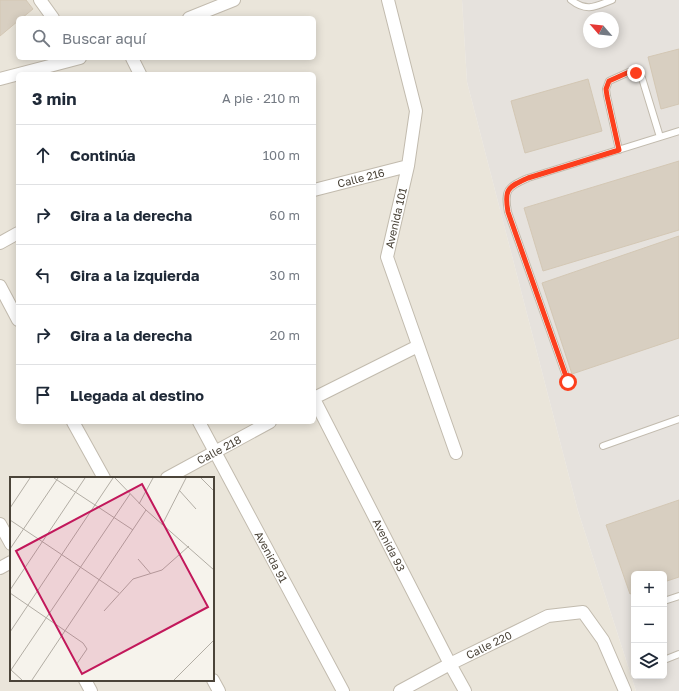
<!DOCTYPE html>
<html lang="es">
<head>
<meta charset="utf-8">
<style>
  body { margin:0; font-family:"Golos Text",sans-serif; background:#f6f6f7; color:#1f2937 }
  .controls { position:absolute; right:12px; bottom:12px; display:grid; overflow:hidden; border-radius:6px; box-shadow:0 2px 10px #0003 }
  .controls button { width:36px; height:36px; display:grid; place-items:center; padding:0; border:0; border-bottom:1px solid #e0e1e3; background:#fff; color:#1f2937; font:20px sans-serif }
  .compass { position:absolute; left:583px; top:12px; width:36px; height:36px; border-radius:50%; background:#fff; box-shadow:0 2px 10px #0003; rotate:298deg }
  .stop { position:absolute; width:12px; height:12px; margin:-9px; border:3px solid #fc3f1d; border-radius:50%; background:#fff }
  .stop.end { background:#fc3f1d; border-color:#fff; box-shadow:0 1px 4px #0008 }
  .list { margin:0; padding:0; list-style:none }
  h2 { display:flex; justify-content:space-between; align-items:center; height:52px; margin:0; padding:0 16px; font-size:17px }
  h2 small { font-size:13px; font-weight:400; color:#747a83 }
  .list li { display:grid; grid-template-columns:26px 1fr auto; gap:12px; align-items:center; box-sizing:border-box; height:60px; padding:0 16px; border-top:1px solid #e0e1e3 }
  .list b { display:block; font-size:15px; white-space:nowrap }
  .list em { font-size:13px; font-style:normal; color:#747a83 }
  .icon { flex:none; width:22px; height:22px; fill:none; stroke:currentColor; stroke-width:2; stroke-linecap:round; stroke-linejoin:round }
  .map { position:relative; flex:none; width:679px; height:691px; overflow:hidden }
  .search { position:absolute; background:#fff; box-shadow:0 2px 10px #0003; left:16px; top:16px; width:300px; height:44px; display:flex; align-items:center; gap:10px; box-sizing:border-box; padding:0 14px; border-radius:6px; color:#747a83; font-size:15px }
  .panel { position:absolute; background:#fff; box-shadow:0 2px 10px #0003; left:16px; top:72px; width:300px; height:352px; border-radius:6px }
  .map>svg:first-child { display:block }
  .residential { fill:#eae5da; fill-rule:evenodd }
  .industrial { fill:#e6e2dd; fill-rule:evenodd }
  .building { fill:#d8cfc1; stroke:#d3c7b4 }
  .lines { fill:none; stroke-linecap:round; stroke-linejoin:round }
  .service-casing { stroke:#c2bbae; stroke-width:8 }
  .minor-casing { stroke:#c2bbae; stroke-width:14 }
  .service { stroke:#fff; stroke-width:6 }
  .minor { stroke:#fff; stroke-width:12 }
  .route { stroke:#fc3f1d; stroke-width:5 }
  .labels { text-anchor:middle; stroke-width:3; stroke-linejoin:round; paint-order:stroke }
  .street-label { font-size:11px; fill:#4b4439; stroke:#fff }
  .inset-road { fill:none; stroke:#b2ada4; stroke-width:1 }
  .view { fill:#c2185b; fill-opacity:0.15; stroke:#c2185b; stroke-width:2 }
  .inset-edge { fill:none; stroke:#4b4439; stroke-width:2 }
</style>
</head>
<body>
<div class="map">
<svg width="679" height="691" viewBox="0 0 679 691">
  <rect width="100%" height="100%" fill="#f6f3ec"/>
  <path class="residential" d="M 0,0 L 462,0 L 467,82 L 578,511 L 636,691 L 0,691 ZM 18,18 L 314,18 L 314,58 L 18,58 ZM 18,74 L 314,74 L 314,422 L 18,422 ZM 11,478 L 213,478 L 213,680 L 11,680 Z"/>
  <path class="industrial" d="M 462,0 L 679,0 L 679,691 L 636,691 L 578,511 L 467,82 ZM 589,18 L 613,18 L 613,42 L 589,42 ZM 634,574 L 664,574 L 664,676 L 634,676 Z"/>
  <path class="building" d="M 0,0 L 26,0 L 33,9 L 22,18 L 18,18 L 18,21 L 0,36 Z
    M 679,49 L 679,104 L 661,109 L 648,57 Z
    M 588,79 L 602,131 L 525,153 L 511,101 Z
    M 679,161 L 679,230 L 543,271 L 524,208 Z
    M 679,236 L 679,338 L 572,374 L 542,283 Z
    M 679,500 L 679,577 L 664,582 L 664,574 L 634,574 L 634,592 L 630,594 L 606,525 Z"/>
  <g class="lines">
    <g class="service-casing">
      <path id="service" d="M 571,0 C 586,12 595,7 612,0
        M 619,150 L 607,96 L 606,89 L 609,81 L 629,72 L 636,73 L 642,78 L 660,137
        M 568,382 L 508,212 C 504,190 507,187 528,178 L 679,131
        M 603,446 L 679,419
        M 664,601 L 679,596
        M 664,660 L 679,654"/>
    </g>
    <g class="minor-casing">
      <path id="minor" d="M 40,0 L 53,18
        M 388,0 L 416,111 L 408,166 L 387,257 L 456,453
        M 189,18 L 234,0
        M 132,58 L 140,74
        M 0,79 L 80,58
        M 314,190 L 408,166
        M 0,243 L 18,233
        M 0,286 L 18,320
        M 314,398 L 418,346
        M 314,399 L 450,664 L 465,691
        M 73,422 L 104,478
        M 199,422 L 343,691
        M 167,478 L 270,422
        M 0,524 L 11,544
        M 0,568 L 11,562
        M 85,680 L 91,691
        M 213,680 L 219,691
        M 400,691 L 450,664 L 548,616 L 583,612 L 603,640 L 625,691"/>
    </g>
    <use href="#service" class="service"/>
    <use href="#minor" class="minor"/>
  </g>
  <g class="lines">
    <path class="route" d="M 568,382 L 508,212 C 504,190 507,187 528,178 L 619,150 L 607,96 L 606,89 L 609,81 L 629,72 L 636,73"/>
  </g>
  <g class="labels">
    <g class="street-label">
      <text transform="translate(361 178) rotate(-14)" y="4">Calle 216</text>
      <text transform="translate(396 218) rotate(-77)" y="4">Avenida 101</text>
      <text transform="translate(219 450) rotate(-28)" y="4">Calle 218</text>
      <text transform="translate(389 545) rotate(63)" y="4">Avenida 93</text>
      <text transform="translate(271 557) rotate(62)" y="4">Avenida 91</text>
      <text transform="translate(489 645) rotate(-26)" y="4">Calle 220</text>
    </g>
  </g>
  <g transform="translate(10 477)">
    <rect width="204" height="204" fill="#f6f3ec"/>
    <path class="inset-road" d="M 44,1 L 123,53M 105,1 L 136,33 L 204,93M 191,1 L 204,14M 169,13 L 186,32M 129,27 L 143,1M 0,31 L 20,1M 0,43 L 109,116M 152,48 L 176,1M 0,72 L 48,1M 128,82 L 141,97M 0,113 L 75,1M 0,116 L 73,166 L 77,172 L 66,188M 94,134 L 123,102 L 152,93 L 179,69M 0,155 L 103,1M 12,203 L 1,193 L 120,17M 22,203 L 136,33M 164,203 L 204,163"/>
    <path class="view" d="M 132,7 L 198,130 L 72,197 L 6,74 Z"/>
    <rect width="204" height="204" class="inset-edge"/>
  </g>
</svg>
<div class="controls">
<button>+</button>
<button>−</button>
<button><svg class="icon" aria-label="layers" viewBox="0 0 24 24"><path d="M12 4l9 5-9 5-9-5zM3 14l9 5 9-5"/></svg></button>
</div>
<svg class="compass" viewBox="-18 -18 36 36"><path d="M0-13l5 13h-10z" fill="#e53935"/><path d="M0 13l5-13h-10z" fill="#747a83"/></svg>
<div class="stop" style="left:568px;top:382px"></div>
<div class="stop end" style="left:636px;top:73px"></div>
<div class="search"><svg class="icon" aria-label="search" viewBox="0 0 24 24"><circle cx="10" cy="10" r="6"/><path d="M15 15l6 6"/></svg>Buscar aquí</div>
<section class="panel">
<h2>3 min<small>A pie · 210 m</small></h2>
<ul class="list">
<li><svg class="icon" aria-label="ahead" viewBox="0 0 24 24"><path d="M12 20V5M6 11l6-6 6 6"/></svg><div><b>Continúa</b></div><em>100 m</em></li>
<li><svg class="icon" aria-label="right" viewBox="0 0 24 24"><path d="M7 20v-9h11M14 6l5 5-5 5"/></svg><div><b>Gira a la derecha</b></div><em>60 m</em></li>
<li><svg class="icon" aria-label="left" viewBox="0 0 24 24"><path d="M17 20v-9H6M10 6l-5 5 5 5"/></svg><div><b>Gira a la izquierda</b></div><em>30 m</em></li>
<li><svg class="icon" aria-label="right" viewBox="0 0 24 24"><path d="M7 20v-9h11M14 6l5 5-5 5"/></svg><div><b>Gira a la derecha</b></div><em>20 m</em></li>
<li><svg class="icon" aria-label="arrive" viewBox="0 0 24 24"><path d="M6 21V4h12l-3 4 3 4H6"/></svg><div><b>Llegada al destino</b></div></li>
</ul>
</section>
</div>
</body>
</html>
